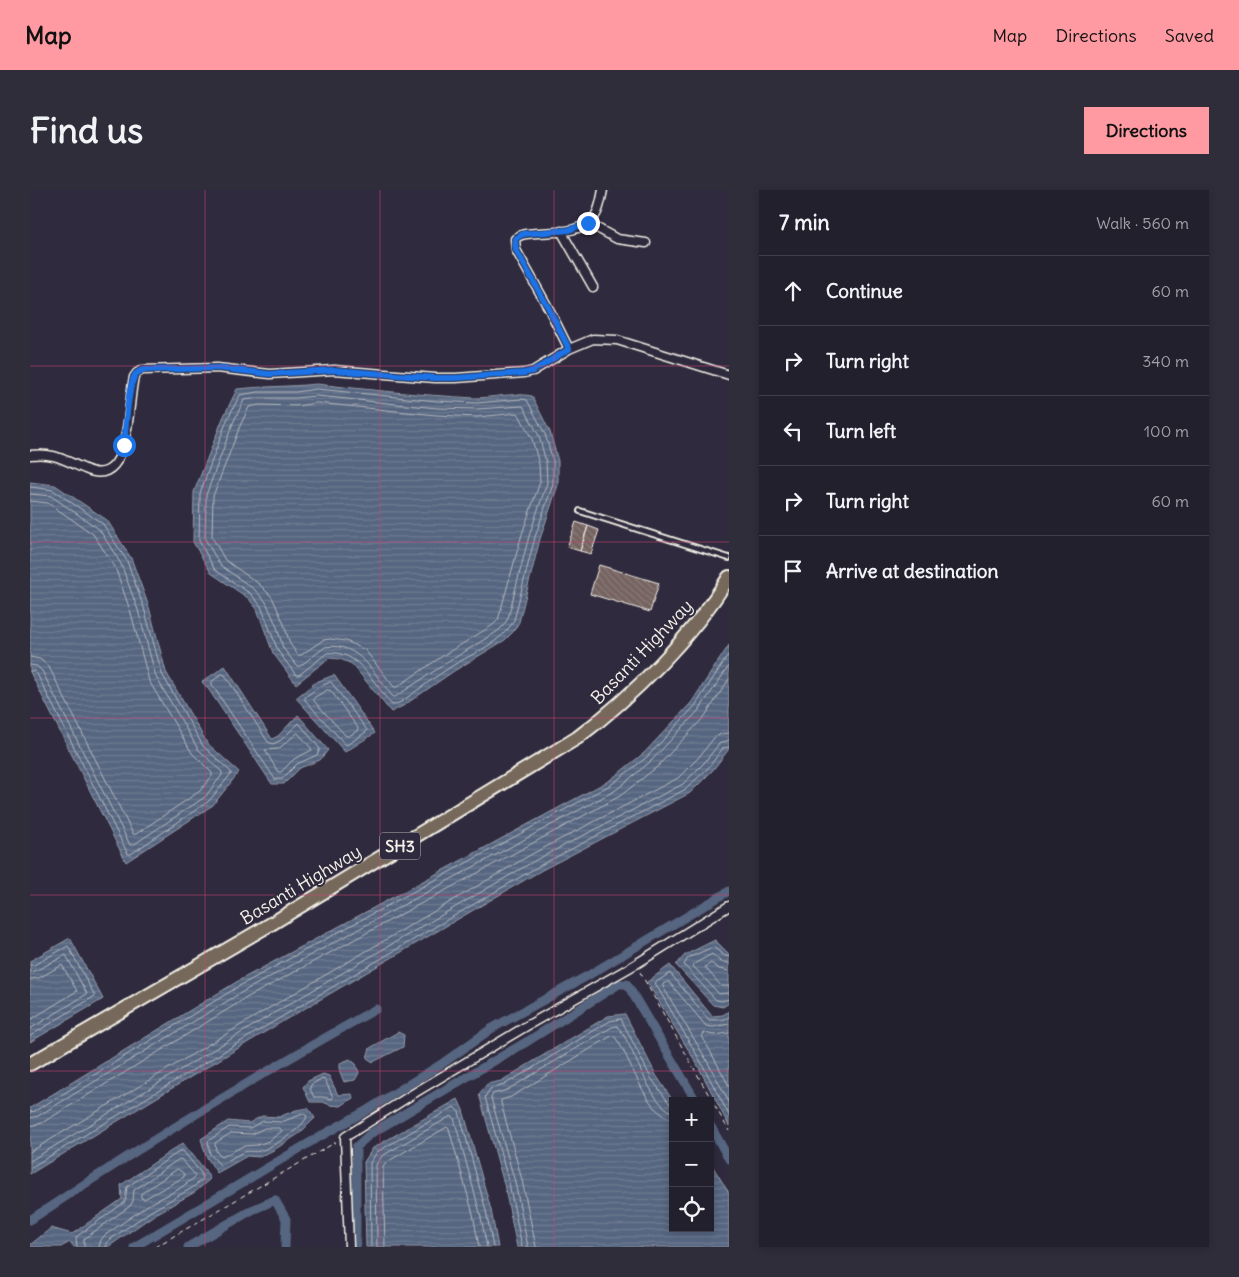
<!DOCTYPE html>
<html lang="en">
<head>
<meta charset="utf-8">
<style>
  body { margin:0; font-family:Delius,sans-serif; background:#2f2d3a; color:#f1f3f6 }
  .controls { position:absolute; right:15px; bottom:15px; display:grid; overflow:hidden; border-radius:0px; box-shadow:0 2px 8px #0003 }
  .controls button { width:45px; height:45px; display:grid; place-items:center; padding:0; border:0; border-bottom:1px solid #403e4a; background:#23202e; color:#f1f3f6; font:25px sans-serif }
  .stop { position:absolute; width:15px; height:15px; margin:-11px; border:4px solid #1a73e8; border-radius:50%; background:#fff }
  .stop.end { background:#1a73e8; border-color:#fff; box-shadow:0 1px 5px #0008 }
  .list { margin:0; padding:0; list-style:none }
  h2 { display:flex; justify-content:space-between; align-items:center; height:65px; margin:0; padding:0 20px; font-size:21px }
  h2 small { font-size:16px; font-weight:400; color:#a3a3aa }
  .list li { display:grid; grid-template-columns:32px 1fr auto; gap:15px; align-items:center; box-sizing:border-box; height:70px; padding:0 20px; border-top:1px solid #403e4a }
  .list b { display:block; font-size:19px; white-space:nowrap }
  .list em { font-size:16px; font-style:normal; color:#a3a3aa }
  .icon { flex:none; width:28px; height:28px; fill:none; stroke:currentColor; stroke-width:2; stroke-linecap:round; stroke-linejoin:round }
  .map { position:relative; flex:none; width:699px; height:1057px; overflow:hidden; border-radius:0px }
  header { display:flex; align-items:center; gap:30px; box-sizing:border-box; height:70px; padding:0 25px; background:#ff9aa2; color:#111 }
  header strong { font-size:24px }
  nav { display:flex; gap:28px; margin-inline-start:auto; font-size:18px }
  .intro { display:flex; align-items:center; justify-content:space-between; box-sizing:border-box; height:120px; padding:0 30px }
  h1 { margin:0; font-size:35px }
  .button { padding:12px 22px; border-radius:0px; background:#ff9aa2; color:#111; font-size:18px; font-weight:700 }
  main { display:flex; gap:30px; padding:0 30px }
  aside { flex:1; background:#23202e; border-radius:0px; box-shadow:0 2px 8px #0003 }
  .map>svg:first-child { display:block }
  .water { fill:url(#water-rules); stroke:#959daa }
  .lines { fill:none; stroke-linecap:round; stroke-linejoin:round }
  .shore { stroke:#b5b9be; stroke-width:1 }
  .canal { stroke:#566580; stroke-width:9 }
  .building { fill:url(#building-back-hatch); stroke:#f4f1e8 }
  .service-casing { stroke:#f4f1e8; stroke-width:8 }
  .minor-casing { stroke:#f4f1e8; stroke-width:11 }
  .primary-casing { stroke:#f4f1e8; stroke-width:16 }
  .path { stroke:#f4f1e8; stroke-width:1; stroke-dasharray:5 4; stroke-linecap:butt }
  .service { stroke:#2f2a3d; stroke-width:4 }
  .minor { stroke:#2f2a3d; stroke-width:8 }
  .primary { stroke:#76695c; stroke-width:12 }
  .route { stroke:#1a73e8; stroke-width:6 }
  .grid { fill:none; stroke:#cc4377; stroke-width:1; stroke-opacity:0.55 }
  .labels { text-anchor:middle; stroke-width:4; stroke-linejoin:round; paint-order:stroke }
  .shield { fill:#2f2a3d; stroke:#b9b5b5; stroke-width:1 }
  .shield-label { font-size:16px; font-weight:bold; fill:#f4f1e8 }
  .street-label { font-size:18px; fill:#f4f1e8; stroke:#2f2a3d }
</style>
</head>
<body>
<header>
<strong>Map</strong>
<nav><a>Map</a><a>Directions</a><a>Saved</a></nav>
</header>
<div class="intro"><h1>Find us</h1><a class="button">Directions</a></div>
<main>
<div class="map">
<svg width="699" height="1057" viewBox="0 0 699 1057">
  <defs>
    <pattern id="water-rules" width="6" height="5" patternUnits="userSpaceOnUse" patternTransform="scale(1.25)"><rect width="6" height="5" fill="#566580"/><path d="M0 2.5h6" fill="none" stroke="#6f7c92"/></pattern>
    <pattern id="building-back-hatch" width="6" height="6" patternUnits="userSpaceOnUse" patternTransform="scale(1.25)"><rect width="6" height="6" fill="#756361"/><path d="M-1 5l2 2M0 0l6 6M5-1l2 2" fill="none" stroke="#897a78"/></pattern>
  </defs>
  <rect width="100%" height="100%" fill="#2f2a3d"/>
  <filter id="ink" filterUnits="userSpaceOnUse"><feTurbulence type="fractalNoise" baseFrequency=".02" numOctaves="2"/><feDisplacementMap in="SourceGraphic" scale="10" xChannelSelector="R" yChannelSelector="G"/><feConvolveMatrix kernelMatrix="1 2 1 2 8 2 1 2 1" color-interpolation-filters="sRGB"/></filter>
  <g filter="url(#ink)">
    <path class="water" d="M 287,194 C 339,200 391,205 444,208 C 463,208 482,202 502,206 L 520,242 L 528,271 L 528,295 L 510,349 L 489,432 L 483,442 L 475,450 L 424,481 L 373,516 L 361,522 L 322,474 L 310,469 L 299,468 L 266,494 L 243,463 L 227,419 L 218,408 L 181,383 L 163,352 L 164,302 L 193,228 L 207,199 C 234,196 260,197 287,194 Z
      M 0,292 L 25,295 L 77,330 L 101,368 L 119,417 L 136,482 L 177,553 L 209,582 L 183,615 L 96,672 L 0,482 Z
      M 699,455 L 699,559 L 682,581 L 660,603 L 512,680 L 255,830 L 0,984 L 0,918 L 208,791 L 580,590 L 614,563 L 661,513 Z
      M 195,476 L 242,549 L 248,546 L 268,525 L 298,560 L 290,570 L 270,578 L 254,594 L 242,594 L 179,500 L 172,492 Z
      M 304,485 L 345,543 L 315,562 L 266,508 L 286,492 Z
      M 40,748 L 73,809 L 0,852 L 0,771 Z
      M 685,750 L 699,764 L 699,813 L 693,817 L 683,815 L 646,775 L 655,765 Z
      M 640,775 L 682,826 L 693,825 L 699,821 L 699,936 L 667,874 L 617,792 Z
      M 595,824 L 626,885 L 643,911 L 643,1038 L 680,1038 L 680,972 L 699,1003 L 699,1057 L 487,1057 L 474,994 L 449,904 L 457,894 L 471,891 L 578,826 Z
      M 368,842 L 374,845 L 373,857 L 343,872 L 337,868 L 340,858 Z
      M 320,869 L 326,874 L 329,883 L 325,890 L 314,892 L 310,882 L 310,873 Z
      M 293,884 L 299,886 L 308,905 L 322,904 L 323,908 L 311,916 L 300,915 L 293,912 L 280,912 L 273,897 L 278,891 Z
      M 428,909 L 433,920 L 461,1020 L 468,1057 L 336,1057 L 334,972 L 343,958 Z
      M 278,918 L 285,928 L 270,943 L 244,960 L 229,967 L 217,966 L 187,983 L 176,966 L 171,949 L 198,931 L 219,933 L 232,926 L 249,927 L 266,920 Z
      M 153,953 L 175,980 L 180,989 L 165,1002 L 124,1025 L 78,1057 L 44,1057 L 40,1052 L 31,1057 L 0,1057 L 0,1055 L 21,1038 L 42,1044 L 92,1009 L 91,995 Z"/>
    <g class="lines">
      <path class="shore" d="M 287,199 L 407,211 L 447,213 L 491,209 L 497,210 L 515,244 L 523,271 L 523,294 L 505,347 L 484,430 C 472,453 443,463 422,476 C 405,487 388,500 371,512 L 363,515 L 361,514 C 344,494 328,459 297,463 L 269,485 L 266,485 L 248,461 L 231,416 L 221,404 L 185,380 L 169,351 L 170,303 L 197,230 L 210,205 L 228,202 L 265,202 Z
        M 287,206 L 407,218 L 447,219 L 493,216 L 509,246 L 516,272 L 517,293 L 499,346 L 478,428 L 474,435 L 468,441 L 418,472 L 365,507 L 363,507 C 345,485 329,451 295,457 L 270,476 L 267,476 L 253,458 L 247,437 L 236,412 L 225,400 L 190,375 L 175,349 L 176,305 L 203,233 L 214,210 L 229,208 L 265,208 Z
        M 287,213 L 406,225 L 447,227 L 488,223 L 502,249 L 509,274 L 510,292 L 492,344 L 468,430 L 463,435 L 414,465 L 367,497 L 364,497 L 335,460 L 316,451 L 300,449 L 293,450 L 271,465 L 268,465 L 260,454 L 254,434 L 242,407 L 229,394 L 195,370 L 182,347 L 183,306 L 210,236 L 219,217 L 229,215 L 266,216 Z
        M 0,297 L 23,300 L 73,334 L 97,371 L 114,418 L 132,484 L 173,556 L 201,582 L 201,584 L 179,611 L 101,664 L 98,664 L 7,484 L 4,481 L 0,481
        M 0,304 L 21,306 L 69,339 L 91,374 L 108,420 L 126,487 L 168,559 L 192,582 L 192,585 L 175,607 L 103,655 L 100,655 L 12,481 L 7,476 L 0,475
        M 0,311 L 18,313 L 63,344 L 85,377 L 101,423 L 119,491 L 162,563 L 182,583 L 182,586 L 170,601 L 106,644 L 103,644 L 19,477 L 10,469 L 0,467
        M 192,484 L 195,485 L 238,552 L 243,554 L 251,550 L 269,533 L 290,559 L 287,565 L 267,574 L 252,589 L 245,589 L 182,495 L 182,492 Z
        M 301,492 L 337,540 L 336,542 L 317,555 L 315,554 L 275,510 L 275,507 L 289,497 Z
        M 298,500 L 301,501 L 328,538 L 327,541 L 319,546 L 316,546 L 284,511 L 284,508 Z
        M 268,543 L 281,558 L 282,560 L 264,569 L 251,582 L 248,582 L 235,560 L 248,559 Z
        M 699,767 L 695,766 L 683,757 L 658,768 L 654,775 L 686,810 L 692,811 L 699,809
        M 699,773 L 691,772 L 682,764 L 662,775 L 689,804 L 699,803
        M 0,775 L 4,775 L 38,756 L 65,806 L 0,846
        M 699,781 L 689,779 L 681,773 L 675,777 L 691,796 L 699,796
        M 0,782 L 7,780 L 36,765 L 57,804 L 0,839
        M 0,789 L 9,788 L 32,775 L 47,801 L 0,830
        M 699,827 L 693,830 L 679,830 L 640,783 L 625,793 L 671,872 L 699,925
        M 699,834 L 683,837 L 676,836 L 639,792 L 637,792 L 633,794 L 633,797 L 676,869 L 699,912
        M 699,843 L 684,845 L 674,843 L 672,846 L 699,896
        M 292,889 L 295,890 L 303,907 L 302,909 L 293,907 L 284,907 L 280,899 L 281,895 Z
        M 0,922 L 5,921 L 211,795 L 582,594 L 617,567 L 665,516 L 699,464
        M 274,924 L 277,926 C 274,938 243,957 230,961 C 225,963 220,960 214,962 C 206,965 198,971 190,975 L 180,964 L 178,951 L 199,937 L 220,938 L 233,931 L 251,932 Z
        M 0,928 L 8,926 L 214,801 L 586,600 L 621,571 L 669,520 L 699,476
        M 0,936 L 12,933 L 218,807 L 590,606 L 627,577 L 675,526 L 699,489
        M 235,938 L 250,938 L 252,941 L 239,951 L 227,955 L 213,956 L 192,967 L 190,966 L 186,961 L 185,953 L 201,943 L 222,944 Z
        M 0,962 L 246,814 L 502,664 L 648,588 L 668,568 L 684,548 L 691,544 L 699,543
        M 0,971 L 249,820 L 506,670 L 653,594 L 674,573 L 689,554 L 699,550
        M 0,978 L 253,826 L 509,676 L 656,599 L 679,577 L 693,558 L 699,557
        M 148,979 L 154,984 L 154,987 L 114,1009 L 111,1008 L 111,1004 Z
        M 47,1057 L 46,1047 L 95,1012 L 97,997 L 150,961 L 153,961 L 171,983 L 173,989 L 162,998 L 121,1021 L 78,1051 L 76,1057
        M 54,1057 L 54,1049 L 100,1016 L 103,1011 L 104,1000 L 149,969 L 152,970 L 165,985 L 164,988 L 149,999 L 118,1015 L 74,1046 L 71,1050 L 69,1057
        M 341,1057 L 340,973 L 347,962 L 424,917 L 429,922 L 456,1021 L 463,1057
        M 347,1057 L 346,975 L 352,966 L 421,926 L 424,928 L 450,1023 L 457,1057
        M 355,1057 L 353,977 L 357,972 L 417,937 L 419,939 L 443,1024 L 449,1057
        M 492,1057 L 479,993 L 455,907 L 460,899 L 474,895 L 580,831 L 591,829 L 621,888 L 639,913 L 643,916
        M 498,1057 L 485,992 L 461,908 L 463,904 L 477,900 L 582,837 L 587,836 C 603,852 619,916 643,922
        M 506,1057 L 492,990 L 471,913 L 471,910 L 481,907 L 583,845 C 601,864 614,925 643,929"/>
      <path class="canal" d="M 680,935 L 699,969
        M 0,1030 C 112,955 228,885 346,819
        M 104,1057 L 289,947 L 334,922 L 413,873 L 461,839 L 559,785 L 699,701
        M 158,1057 L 222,1020 L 245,1010 L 256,1029 L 255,1057
        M 326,1057 L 326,957 L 340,944 L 498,851 L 589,794 L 597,794 L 666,911"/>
    </g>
    <path class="building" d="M 546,332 L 558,336 L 550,361 L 537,357 Z
      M 558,336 L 569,340 L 561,364 L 550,361 Z
      M 569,375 L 629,393 L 620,422 L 560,404 Z"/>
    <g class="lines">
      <g class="service-casing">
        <path id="service" d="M 550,321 L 699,368"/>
      </g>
      <g class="minor-casing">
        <path id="minor" d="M 558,33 L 587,49 L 616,53
          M 531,41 L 563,97
          M 539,159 L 519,119 L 486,60 L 485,49 C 491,43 498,44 507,43 C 525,42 553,43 565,26 C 570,19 571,9 573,0
          M 0,265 C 24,262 34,270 55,279 C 102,301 97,214 104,187 L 107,183 L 112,180 L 187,178 L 240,184 L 304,180 L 405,188 L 426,188 L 494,183 L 503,181 L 539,159 L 563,149 L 587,150 L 699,185
          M 319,1057 L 315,947 L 386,902 L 500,834 L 606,774 L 699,716"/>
      </g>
      <g class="primary-casing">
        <path id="primary" d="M 0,874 L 241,734 L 547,548 C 603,506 662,447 699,387"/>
      </g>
      <path class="path" d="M 610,782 L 699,941
        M 125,1057 L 306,952"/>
      <use href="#service" class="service"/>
      <use href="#minor" class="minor"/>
      <use href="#primary" class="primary"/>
    </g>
  </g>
  <g class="lines" filter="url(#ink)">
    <path class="route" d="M 94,255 C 96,237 97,203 104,187 C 105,183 109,182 112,180 L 187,178 L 240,184 L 304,180 L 405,188 L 426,188 L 494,183 L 503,181 L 539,159 L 519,119 L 486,60 L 485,49 L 493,44 L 539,40 L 558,33"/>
  </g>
  <path class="grid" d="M 175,0 L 175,1057M 350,0 L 350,1057M 524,0 L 524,1057M 0,176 L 699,176M 0,352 L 699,352M 0,528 L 699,528M 0,705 L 699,705M 0,881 L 699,881"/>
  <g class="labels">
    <rect class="shield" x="350" y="642.5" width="40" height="27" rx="4"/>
    <g class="shield-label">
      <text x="370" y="662">SH3</text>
    </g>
    <g class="street-label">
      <text transform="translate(612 462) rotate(-46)" y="6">Basanti Highway</text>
      <text transform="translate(271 695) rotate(-31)" y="6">Basanti Highway</text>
    </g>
  </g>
</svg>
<div class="controls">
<button>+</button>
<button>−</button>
<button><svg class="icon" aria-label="locate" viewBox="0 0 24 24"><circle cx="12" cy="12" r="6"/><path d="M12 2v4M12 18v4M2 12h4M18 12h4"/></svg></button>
</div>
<div class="stop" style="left:94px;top:255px"></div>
<div class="stop end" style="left:558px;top:33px"></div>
</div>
<aside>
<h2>7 min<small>Walk · 560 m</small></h2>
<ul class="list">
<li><svg class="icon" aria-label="ahead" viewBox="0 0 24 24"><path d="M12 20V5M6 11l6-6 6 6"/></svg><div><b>Continue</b></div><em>60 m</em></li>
<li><svg class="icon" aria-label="right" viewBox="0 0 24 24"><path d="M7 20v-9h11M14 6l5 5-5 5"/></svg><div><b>Turn right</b></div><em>340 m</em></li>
<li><svg class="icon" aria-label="left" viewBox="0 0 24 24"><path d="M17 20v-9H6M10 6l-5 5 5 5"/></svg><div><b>Turn left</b></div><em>100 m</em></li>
<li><svg class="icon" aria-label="right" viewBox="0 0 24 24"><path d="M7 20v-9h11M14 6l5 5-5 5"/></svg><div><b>Turn right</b></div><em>60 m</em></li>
<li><svg class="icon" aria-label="arrive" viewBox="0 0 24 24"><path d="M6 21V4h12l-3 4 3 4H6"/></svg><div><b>Arrive at destination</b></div></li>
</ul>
</aside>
</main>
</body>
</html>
